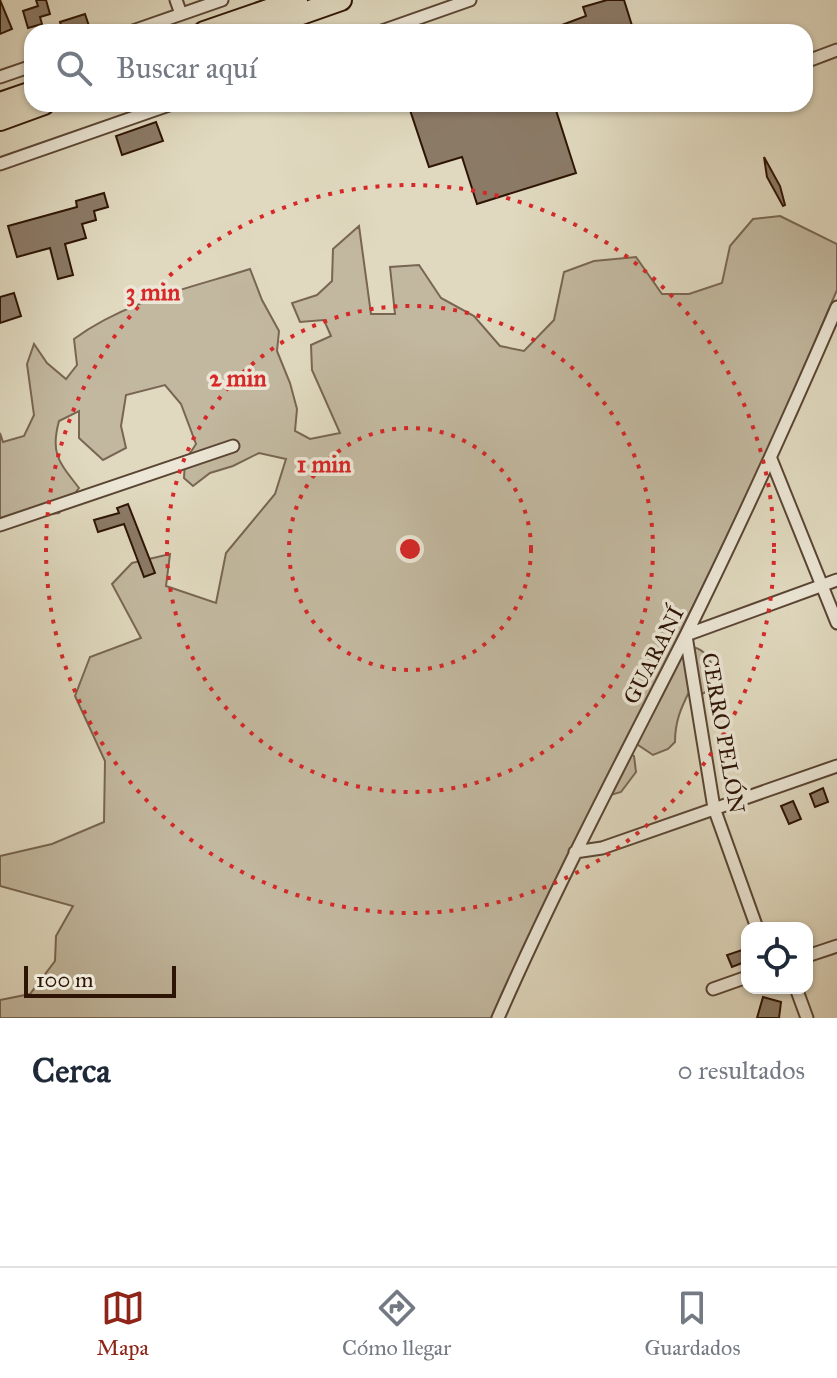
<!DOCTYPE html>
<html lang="es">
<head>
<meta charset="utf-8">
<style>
  body { margin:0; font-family:"IM FELL Great Primer",serif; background:#f2f2f3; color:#1f2937 }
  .controls { position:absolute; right:24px; bottom:24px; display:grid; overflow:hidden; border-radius:16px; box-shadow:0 2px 6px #0004 }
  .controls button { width:72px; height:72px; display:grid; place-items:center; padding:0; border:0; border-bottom:2px solid #e0e1e3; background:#fff; color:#1f2937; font:40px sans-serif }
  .scale { position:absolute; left:24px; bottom:20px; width:152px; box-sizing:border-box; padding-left:8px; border:4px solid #2e1405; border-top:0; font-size:22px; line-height:28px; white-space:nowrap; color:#2e1405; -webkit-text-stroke:6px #ebe6d5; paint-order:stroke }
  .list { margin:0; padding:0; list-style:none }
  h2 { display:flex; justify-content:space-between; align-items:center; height:104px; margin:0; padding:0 32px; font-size:34px }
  h2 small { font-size:26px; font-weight:400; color:#747a83 }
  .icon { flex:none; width:44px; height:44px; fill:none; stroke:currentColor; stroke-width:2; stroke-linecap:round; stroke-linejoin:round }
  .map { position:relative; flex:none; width:837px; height:1018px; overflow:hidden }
  .search { position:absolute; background:#fff; box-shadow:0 2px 6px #0004; left:24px; right:24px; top:24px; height:88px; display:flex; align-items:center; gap:20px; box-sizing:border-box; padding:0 28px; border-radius:24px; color:#747a83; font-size:30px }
  .sheet { height:248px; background:#fff }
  nav { display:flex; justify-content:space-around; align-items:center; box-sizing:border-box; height:112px; border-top:2px solid #e0e1e3; background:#fff; font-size:22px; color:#747a83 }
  nav a { display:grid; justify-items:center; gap:4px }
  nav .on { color:#8f2418 }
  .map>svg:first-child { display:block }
  .green { fill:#c2b89f; stroke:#786652; stroke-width:2 }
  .building { fill:#8b7a66; stroke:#2e1405; stroke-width:2 }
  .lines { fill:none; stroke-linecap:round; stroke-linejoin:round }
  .street-casing { stroke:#5a4534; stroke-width:15 }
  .highway-casing { stroke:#2e1405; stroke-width:24 }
  .street { stroke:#ebe6d5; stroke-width:11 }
  .highway { stroke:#e0d9bf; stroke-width:20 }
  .ring { fill:none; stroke:#d62828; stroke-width:4; stroke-dasharray:4 8 }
  .labels { text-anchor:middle; stroke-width:7; stroke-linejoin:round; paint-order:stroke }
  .street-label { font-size:22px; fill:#2e1405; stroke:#ebe6d5 }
  .centre { fill:#d62828; stroke:#ebe6d5; stroke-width:4 }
  .ring-label { font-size:24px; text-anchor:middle; font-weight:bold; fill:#d62828; stroke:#ebe6d5; stroke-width:7; stroke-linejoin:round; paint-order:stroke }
</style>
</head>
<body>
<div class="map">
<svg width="837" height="1018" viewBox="0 0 837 1018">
  <rect width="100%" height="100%" fill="#e0d9bf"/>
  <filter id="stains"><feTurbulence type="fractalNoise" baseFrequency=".0025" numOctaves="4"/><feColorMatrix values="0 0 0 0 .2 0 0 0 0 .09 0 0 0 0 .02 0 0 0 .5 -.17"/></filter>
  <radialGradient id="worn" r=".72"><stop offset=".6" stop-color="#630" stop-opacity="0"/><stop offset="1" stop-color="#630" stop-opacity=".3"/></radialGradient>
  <path class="green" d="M 780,216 L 837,244 L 837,290 L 762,465 L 675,643 L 675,651 C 679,649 684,647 688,647 C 713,645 724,686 700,695 L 690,690 C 681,708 675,721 675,742 L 668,749 L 653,755 L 638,745 L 630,744 L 628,752 L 634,756 L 636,772 L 621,792 L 607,796 L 585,824 L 491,1018 L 0,1018 L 0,1000 L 30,994 L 55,961 L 56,936 L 73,906 L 0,886 L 0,856 L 52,844 L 104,822 L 105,761 L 75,696 L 90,657 L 141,638 L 112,584 L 132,563 L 170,554 L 166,586 L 216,603 L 226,553 L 275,494 L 286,459 L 259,453 L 233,466 L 210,473 L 193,486 L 184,478 L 185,461 L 196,444 L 181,404 L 165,385 L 126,395 L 121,426 L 126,448 L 103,460 L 79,438 L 79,411 L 59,421 C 50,454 59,462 79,488 L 59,513 L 0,520 L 0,433 L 3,442 L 24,436 L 34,415 L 27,364 L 34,344 L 47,363 L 66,379 L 77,365 L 74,339 C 125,301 190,288 250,269 L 262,300 L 279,331 L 277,351 L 290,383 L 297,409 L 295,431 L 310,439 L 340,433 L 312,370 L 311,345 L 331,336 L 324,320 L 300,322 L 292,303 L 317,295 L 332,281 L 333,249 L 359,226 L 371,314 L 395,314 L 390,267 L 419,265 L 441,298 L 474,316 L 500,346 L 524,351 L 554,320 L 564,272 L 594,261 L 636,257 L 662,294 L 689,294 L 722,283 L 730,246 L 753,219 Z"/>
  <path class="building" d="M 0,0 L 12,29 L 0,34 Z
    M 36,0 L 46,0 L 50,14 L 40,17 L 42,24 L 28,28 L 23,11 L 38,6 Z
    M 607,0 L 624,0 L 634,32 L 543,32 L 586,16 L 583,7 Z
    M 85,14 L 91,32 L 63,32 L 60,22 Z
    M 408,104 L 554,104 L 576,173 L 477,204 L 462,157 L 429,167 Z
    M 156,122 L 163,141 L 122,155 L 116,136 Z
    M 764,157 L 780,186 L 785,205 L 783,206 L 767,177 Z
    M 104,193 L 108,207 L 94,211 L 96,220 L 82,224 L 86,238 L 65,244 L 73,275 L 58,279 L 50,248 L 17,257 L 8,226 L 77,207 L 76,201 Z
    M 14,293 L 21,316 L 0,323 L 0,297 Z
    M 128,504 L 155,573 L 144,577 L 124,524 L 98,532 L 94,520 L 119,513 L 117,508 Z
    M 823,788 L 828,802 L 815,807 L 810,794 Z
    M 793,801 L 801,819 L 789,824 L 781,806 Z
    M 745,949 L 747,961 L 732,967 L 727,955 Z
    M 763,997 L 781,1002 L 779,1018 L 757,1018 Z"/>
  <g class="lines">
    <g class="street-casing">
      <path id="street" d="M 176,0 L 181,14
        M 130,32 L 222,0
        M 379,32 L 470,0
        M 805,62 L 837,50
        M 0,77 L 32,66
        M 0,164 L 172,104
        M 771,459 L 837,623
        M 0,525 L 233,446
        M 686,635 L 837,580
        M 686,636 L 714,808 L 757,928
        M 575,852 L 602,848 L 837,766
        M 807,956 L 837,946
        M 796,988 L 807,1018
        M 713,989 L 747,977
        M 498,1018 C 555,888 621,763 685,637 C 739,528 789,418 837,307"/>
    </g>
    <g class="highway-casing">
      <path id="highway" d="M 204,32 L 297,0
        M 250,32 L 341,0
        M 0,103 L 32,92
        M 0,120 L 44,104"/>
    </g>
    <use href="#street" class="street"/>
    <use href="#highway" class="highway"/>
  </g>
  <g class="ring">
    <circle cx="410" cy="549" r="121"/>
    <circle cx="410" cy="549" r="243"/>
    <circle cx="410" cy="549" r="364"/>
  </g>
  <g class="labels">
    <g class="street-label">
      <text transform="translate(653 655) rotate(-63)" y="8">GUARANÍ</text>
      <text transform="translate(724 733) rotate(80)" y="8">CERRO PELÓN</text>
    </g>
  </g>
  <circle cx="410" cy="549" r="12" class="centre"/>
  <g class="ring-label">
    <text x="153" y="300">3 min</text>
    <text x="238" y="386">2 min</text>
    <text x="324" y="472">1 min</text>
  </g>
  <rect width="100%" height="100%" filter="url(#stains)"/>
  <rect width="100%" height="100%" fill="url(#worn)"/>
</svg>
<div class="controls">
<button><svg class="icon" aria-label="locate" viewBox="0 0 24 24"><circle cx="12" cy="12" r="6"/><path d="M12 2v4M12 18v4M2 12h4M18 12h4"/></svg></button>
</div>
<div class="scale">100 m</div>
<div class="search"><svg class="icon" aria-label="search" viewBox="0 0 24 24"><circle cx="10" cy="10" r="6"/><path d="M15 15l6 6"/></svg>Buscar aquí</div>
</div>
<section class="sheet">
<h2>Cerca<small>0 resultados</small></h2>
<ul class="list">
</ul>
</section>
<nav>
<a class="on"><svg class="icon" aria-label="map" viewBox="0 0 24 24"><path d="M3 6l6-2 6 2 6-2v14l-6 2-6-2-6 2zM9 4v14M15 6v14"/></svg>Mapa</a>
<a><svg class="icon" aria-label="directions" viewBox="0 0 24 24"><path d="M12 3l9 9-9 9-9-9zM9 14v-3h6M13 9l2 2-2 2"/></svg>Cómo llegar</a>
<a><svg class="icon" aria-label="saved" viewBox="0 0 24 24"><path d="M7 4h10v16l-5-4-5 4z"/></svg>Guardados</a>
</nav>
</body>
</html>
